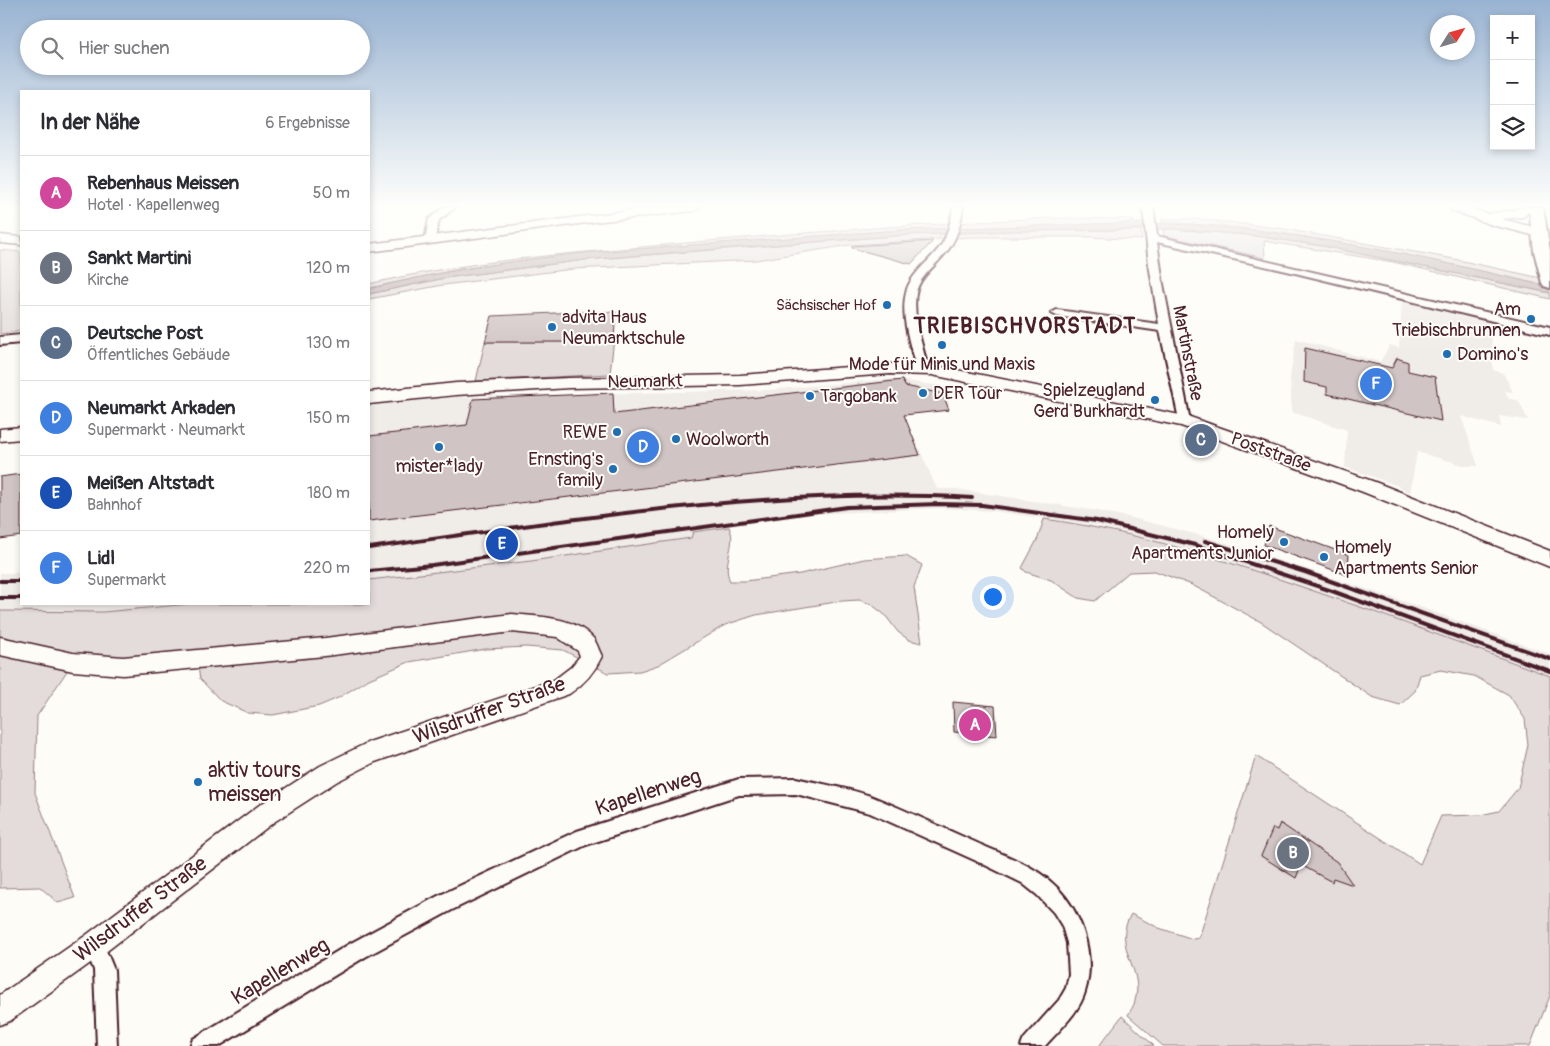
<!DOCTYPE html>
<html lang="de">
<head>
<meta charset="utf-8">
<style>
  body { margin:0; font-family:Pangolin,sans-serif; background:#f2f2f3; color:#2b2b33 }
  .controls { position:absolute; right:15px; top:15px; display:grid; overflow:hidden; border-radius:0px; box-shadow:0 2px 8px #0003 }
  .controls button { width:45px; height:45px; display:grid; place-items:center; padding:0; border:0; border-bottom:1px solid #e1e1e2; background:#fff; color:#2b2b33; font:25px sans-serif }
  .compass { position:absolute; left:1430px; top:15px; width:45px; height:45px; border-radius:50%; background:#fff; box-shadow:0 2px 8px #0003; rotate:53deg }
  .you { position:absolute; left:992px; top:596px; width:18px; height:18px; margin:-12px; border:4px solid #fff; border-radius:50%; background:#1a73e8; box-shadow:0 0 0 8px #1a73e833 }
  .badge { display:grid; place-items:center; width:32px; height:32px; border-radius:50%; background:#1f6fb2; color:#fff; font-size:16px; font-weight:700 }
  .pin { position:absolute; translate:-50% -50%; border:2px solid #fff; box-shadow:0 1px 5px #0006 }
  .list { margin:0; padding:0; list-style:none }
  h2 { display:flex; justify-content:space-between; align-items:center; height:65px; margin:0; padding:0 20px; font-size:21px }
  h2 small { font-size:16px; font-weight:400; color:#7c7c81 }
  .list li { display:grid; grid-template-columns:32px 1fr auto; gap:15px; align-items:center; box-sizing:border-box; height:75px; padding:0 20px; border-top:1px solid #e1e1e2 }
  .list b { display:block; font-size:19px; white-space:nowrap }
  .list p { margin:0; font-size:16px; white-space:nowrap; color:#7c7c81 }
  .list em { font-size:16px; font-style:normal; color:#7c7c81 }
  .icon { flex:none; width:28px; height:28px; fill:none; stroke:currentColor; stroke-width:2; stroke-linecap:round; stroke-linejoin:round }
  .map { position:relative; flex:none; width:1550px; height:1046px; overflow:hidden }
  .search { position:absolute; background:#fff; box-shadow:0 2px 8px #0003; left:20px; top:20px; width:350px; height:55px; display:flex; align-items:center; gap:12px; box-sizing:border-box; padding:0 18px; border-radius:28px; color:#7c7c81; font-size:19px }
  .panel { position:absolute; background:#fff; box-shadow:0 2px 8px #0003; left:20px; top:90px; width:350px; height:515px; border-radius:0px }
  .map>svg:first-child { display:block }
  .built { fill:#f0ece8 }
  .green { fill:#e3dcda; stroke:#967e82 }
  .water { fill:#c0b1b1; stroke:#91777b }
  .building { fill:#d0c5c4; stroke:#4a1f2b }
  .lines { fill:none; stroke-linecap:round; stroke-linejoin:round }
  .street-casing { stroke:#4a1f2b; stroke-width:4 }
  .secondary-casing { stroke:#4a1f2b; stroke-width:3 }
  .primary-casing { stroke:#4a1f2b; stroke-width:4 }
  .street { fill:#fdfcf7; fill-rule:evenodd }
  .secondary { fill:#fdfcf7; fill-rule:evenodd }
  .primary { fill:#fdfcf7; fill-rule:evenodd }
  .rail { stroke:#4a1f2b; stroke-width:4 }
  .poi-dot { fill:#1f6fb2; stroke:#fdfcf7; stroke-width:2 }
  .labels { text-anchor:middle; stroke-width:4; stroke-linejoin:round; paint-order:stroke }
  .far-poi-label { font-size:15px; fill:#4a1f2b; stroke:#fdfcf7; text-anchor:end }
  .poi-label { font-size:18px; fill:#4a1f2b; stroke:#fdfcf7; text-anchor:start }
  .street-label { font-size:18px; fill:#4a1f2b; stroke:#fdfcf7 }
  .near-street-label { font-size:21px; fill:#4a1f2b; stroke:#fdfcf7 }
  .near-poi-label { font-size:21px; fill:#4a1f2b; stroke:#fdfcf7; text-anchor:start }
  .district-label { font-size:22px; font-weight:bold; letter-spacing:1px; fill:#4a1f2b; stroke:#fdfcf7 }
</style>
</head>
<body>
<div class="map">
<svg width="1550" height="1046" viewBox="0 0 1550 1046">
  <rect width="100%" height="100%" fill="#fdfcf7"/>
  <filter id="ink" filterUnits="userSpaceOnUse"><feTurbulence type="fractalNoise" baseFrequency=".02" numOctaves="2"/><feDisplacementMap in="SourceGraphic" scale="10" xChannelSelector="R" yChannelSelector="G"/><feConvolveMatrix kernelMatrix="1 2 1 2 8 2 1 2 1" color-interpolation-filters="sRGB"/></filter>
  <g filter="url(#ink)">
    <path class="built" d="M 1402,301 L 1491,324 L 1493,370 L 1503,373 L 1513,392 L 1505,391 L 1509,399 L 1518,400 L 1528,420 L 1499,416 L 1501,427 L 1461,416 L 1478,466 L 1467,466 L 1417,452 L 1410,493 L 1396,485 L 1345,467 L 1347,430 L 1292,412 L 1290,378 L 1296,339 L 1380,362 L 1390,345 L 1399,348 Z
      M 890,379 L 941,386 L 949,410 L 904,415 L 937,489 L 956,489 L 1091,510 L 1128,517 L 1214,539 L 1415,605 L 1550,654 L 1550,676 L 1387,616 L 1239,565 L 1166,543 L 1098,526 L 993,511 L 941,508 L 815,514 L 693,531 L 691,538 L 531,561 L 369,580 L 369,406 L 457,397 L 769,390 Z
      M 0,573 L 21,573 L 21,604 L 190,604 L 103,612 L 0,611 Z"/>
    <path class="green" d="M 1051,218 L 1130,219 L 1135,221 L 1131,223 L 901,230 L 583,253 L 460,269 L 369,288 L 369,284 C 466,261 564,254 664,245 C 793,233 922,224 1051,218 Z
      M 1162,219 L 1200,219 L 1278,228 L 1449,258 L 1550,280 L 1550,287 C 1495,274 1439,262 1383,251 C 1310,237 1237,224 1162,223 Z
      M 1173,229 L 1248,235 L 1322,246 L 1550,293 L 1550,299 L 1393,262 L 1264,241 L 1265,258 L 1165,236 L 1163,233 L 1163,230 Z
      M 1141,230 L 1142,240 L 1090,237 L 971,237 L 850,245 L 756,260 L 573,269 L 443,285 L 369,299 L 369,294 L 445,278 L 585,260 L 908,235 L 1011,231 Z
      M 0,250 L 21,252 L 21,331 L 0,334 Z
      M 614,338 L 610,374 L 476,381 L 485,342 L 564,342 L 565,340 Z
      M 1044,519 C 1139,532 1221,559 1311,590 C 1391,617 1471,647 1550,676 L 1550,996 L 1530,1046 L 1163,1046 L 1128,1015 C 1130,1011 1134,1006 1135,1001 C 1145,968 1111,948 1131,914 L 1159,928 L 1193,939 L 1199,938 L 1256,756 L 1420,864 L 1441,816 L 1480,815 L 1499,811 L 1518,788 L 1528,745 L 1525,719 L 1509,695 L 1474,676 L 1441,670 L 1420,675 L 1415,691 L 1400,705 L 1372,697 L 1261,622 L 1192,585 L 1155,571 L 1129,572 L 1095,601 L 1078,598 L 1051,580 L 1026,572 L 1022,568 L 1038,538 Z
      M 729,527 C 738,543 721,563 730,581 L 745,581 L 800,574 L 864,559 L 906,556 L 922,565 L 914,587 L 922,643 L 909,640 L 898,632 L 885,615 L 871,604 L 859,600 L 842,601 L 756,615 L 725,625 L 658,665 L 640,671 L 608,673 L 563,650 L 526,647 L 486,649 L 409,662 L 369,679 L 338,698 L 319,706 L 273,715 L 248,713 L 221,701 L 200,679 L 197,661 L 73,662 L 37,716 L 35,793 L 75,898 L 58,903 L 40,887 L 0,888 L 0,611 L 103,612 L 190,604 L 369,604 L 369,580 L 531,561 L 691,538 L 693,532 Z
      M 1122,1016 L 1154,1046 L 1099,1046 Z"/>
    <path class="water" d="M 1131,223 C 1273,224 1412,254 1550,287 L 1550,293 L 1322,246 L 1248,235 L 1173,229 L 1011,231 L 908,235 L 654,254 L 585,260 L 445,278 L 369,294 L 369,289 C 439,271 511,261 583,253 L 901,230 Z"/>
    <path class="building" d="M 933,241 L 911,264 L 852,248 L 852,246 Z
      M 577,312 L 616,312 L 614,338 L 565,340 L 564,342 L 485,342 L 492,316 Z
      M 1305,348 L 1392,368 L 1397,358 L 1408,362 L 1408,371 L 1435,377 L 1441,421 L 1327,394 L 1327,387 L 1304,382 Z
      M 902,380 L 905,386 L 943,394 L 949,410 L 904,415 L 920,455 L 369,521 L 369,436 L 467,425 L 473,399 L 613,393 L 614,414 Z
      M 21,474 L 21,536 L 0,539 L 0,477 Z
      M 1269,526 L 1349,555 L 1347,575 L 1264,545 Z
      M 953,702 L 995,706 L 997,736 L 954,732 Z
      M 1280,823 L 1337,862 L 1353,885 L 1333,878 L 1332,882 L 1301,865 L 1296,878 L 1261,856 L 1273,828 L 1277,830 Z"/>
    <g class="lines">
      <g class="street-casing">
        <path id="street" d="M 445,207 L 456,207 L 439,220 L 434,242 L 426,242 L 425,240 L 429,219 Z
          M 953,207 L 963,207 C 961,221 958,235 950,247 C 940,263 920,274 916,293 C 912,318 923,346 928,369 L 922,373 L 916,369 C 911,346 900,317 906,293 C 910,274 929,262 940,247 C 948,236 951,221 953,207 Z
          M 1143,207 L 1153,207 L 1157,236 L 1550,327 L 1550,335 L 1287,271 L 1157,242 L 1163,284 L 1190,421 L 1188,424 L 1180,424 L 1160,331 L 1057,316 L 1051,313 L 1057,310 L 1159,324 L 1149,264 Z
          M 21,335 L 21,343 L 0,345 L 0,337 Z
          M 796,778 C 821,784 849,788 873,797 C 908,811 943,828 977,843 C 1001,854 1031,864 1051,882 C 1080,907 1097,953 1085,992 C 1079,1013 1059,1030 1045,1046 L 1021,1046 L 1024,1039 L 1059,1000 L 1066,988 L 1069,974 L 1067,943 L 1062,926 L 1054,913 L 1037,895 L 1022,883 L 981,863 L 870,813 L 796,794 L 739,795 L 586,845 L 452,910 L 365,957 L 219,1046 L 190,1046 L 193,1039 L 351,943 L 438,896 L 577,831 L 739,779 Z
          M 94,935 L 101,938 L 114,970 L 117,1046 L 97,1046 L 94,970 L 84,945 L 87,938 Z"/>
      </g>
      <g class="secondary-casing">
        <path id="secondary" d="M 657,207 L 700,207 L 694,211 L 594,222 L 369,252 L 369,244 Z
          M 1450,207 L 1469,207 L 1487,214 L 1515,210 L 1520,207 L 1535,207 L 1523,217 L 1502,219 L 1545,230 L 1547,233 L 1540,237 L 1492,225 L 1451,210 Z
          M 0,235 L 21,237 L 21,245 L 0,243 Z
          M 890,364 L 932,365 L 1190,417 L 1375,482 L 1550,551 L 1550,567 L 1363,492 L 1181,426 L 932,375 L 890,374 L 740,385 L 569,388 L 456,395 L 369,404 L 369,392 L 456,383 L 569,378 L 740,375 Z
          M 21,427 L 21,439 L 0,441 L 0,429 Z
          M 512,614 C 539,617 574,616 593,638 C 597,643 599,651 602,656 C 594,673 584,684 569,694 L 375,762 L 336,782 L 274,822 L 103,954 L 10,1021 L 0,1025 L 0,995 L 85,936 L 258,806 L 320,766 L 369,742 L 554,680 L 571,667 L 580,656 L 578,651 L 557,637 L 512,632 L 325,656 L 123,675 L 73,671 L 0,655 L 0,637 L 73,653 L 123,657 L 325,638 Z"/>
      </g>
      <g class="primary-casing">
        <path id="primary" d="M 1529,207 L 1543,207 L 1550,251 L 1550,288 L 1544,286 L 1542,283 L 1534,251 Z"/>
      </g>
      <use href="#street" class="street"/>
      <use href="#secondary" class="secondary"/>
      <use href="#primary" class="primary"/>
      <path class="rail" d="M 1205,541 L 1305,572 L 1550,659
        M 369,548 C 569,520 770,486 972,498
        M 369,571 L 432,565 L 847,507 L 939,504 L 982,505 L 1097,521 L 1195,545 L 1332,591 L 1550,671
        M 0,581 L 21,581
        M 0,598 L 21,598"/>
    </g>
  </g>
  <linearGradient id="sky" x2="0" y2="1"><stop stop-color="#98b3d2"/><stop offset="0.58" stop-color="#fefefb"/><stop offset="1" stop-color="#fefefb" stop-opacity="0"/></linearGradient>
  <rect width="1550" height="354" fill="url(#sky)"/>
  <g class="poi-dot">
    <circle cx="887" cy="305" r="5"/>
    <circle cx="1531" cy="319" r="5"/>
    <circle cx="552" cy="327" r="5"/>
    <circle cx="942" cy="345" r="5"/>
    <circle cx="1447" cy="354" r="5"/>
    <circle cx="923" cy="393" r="5"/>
    <circle cx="810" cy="396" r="5"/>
    <circle cx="1155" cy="400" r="5"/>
    <circle cx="617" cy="432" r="5"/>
    <circle cx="676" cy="439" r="5"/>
    <circle cx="439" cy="447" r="5"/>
    <circle cx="613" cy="469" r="5"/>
    <circle cx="1284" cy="542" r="5"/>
    <circle cx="1324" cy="557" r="5"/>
    <circle cx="198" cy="782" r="5"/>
  </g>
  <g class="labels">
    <g class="far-poi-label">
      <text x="877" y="310">Sächsischer Hof</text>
    </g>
    <g class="poi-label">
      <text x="1521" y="315" text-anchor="end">Am<tspan x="1521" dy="21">Triebischbrunnen</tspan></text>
      <text x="562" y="323">advita Haus<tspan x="562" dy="21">Neumarktschule</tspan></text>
      <text x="1457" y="360">Domino's</text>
      <text x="942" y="370" text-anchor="middle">Mode für Minis und Maxis</text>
      <text x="1145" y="396" text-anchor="end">Spielzeugland<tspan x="1145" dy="21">Gerd Burkhardt</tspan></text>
      <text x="933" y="399">DER Tour</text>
      <text x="820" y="402">Targobank</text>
      <text x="607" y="438" text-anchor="end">REWE</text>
      <text x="686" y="445">Woolworth</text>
      <text x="603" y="465" text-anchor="end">Ernsting's<tspan x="603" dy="21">family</tspan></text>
      <text x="439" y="472" text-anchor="middle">mister*lady</text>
      <text x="1274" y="538" text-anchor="end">Homely<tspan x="1274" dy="21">Apartments Junior</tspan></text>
      <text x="1334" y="553">Homely<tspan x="1334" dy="21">Apartments Senior</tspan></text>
    </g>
    <g class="street-label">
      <text transform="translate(1188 353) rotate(79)" y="6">Martinstraße</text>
      <text transform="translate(645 381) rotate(-1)" y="6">Neumarkt</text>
      <text transform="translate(1271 452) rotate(20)" y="6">Poststraße</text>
    </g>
    <g class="near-street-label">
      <text transform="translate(489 710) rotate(-20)" y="7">Wilsdruffer Straße</text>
      <text transform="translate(648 792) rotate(-18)" y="7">Kapellenweg</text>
      <text transform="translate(140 909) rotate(-37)" y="7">Wilsdruffer Straße</text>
      <text transform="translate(280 971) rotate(-31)" y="7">Kapellenweg</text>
    </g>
    <g class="near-poi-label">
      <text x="208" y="777">aktiv tours<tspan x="208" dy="24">meissen</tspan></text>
    </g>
    <g class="district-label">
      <text x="1025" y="333">TRIEBISCHVORSTADT</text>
    </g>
  </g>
</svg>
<div class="controls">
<button>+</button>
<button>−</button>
<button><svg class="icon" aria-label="layers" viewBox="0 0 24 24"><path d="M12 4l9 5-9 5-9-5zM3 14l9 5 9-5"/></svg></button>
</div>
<svg class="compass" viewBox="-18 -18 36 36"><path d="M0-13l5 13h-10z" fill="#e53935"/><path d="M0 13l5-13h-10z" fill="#7c7c81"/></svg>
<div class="you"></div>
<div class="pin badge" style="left:975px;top:725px;background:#d1479c">A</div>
<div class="pin badge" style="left:1293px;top:853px;background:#6b7280">B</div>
<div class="pin badge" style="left:1201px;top:440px;background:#5c6f8a">C</div>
<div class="pin badge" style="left:643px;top:447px;background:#3f7fe0">D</div>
<div class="pin badge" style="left:502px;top:544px;background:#1a4fb4">E</div>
<div class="pin badge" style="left:1376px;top:384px;background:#3f7fe0">F</div>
<div class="search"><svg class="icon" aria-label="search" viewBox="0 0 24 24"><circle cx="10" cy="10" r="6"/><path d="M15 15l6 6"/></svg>Hier suchen</div>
<section class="panel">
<h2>In der Nähe<small>6 Ergebnisse</small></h2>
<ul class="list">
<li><span class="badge" style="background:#d1479c">A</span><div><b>Rebenhaus Meissen</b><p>Hotel · Kapellenweg</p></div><em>50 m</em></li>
<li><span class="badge" style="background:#6b7280">B</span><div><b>Sankt Martini</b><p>Kirche</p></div><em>120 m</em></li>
<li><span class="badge" style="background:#5c6f8a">C</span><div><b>Deutsche Post</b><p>Öffentliches Gebäude</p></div><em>130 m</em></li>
<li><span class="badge" style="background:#3f7fe0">D</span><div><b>Neumarkt Arkaden</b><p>Supermarkt · Neumarkt</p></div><em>150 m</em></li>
<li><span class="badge" style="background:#1a4fb4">E</span><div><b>Meißen Altstadt</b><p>Bahnhof</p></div><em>180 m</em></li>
<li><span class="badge" style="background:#3f7fe0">F</span><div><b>Lidl</b><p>Supermarkt</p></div><em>220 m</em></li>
</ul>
</section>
</div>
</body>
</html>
